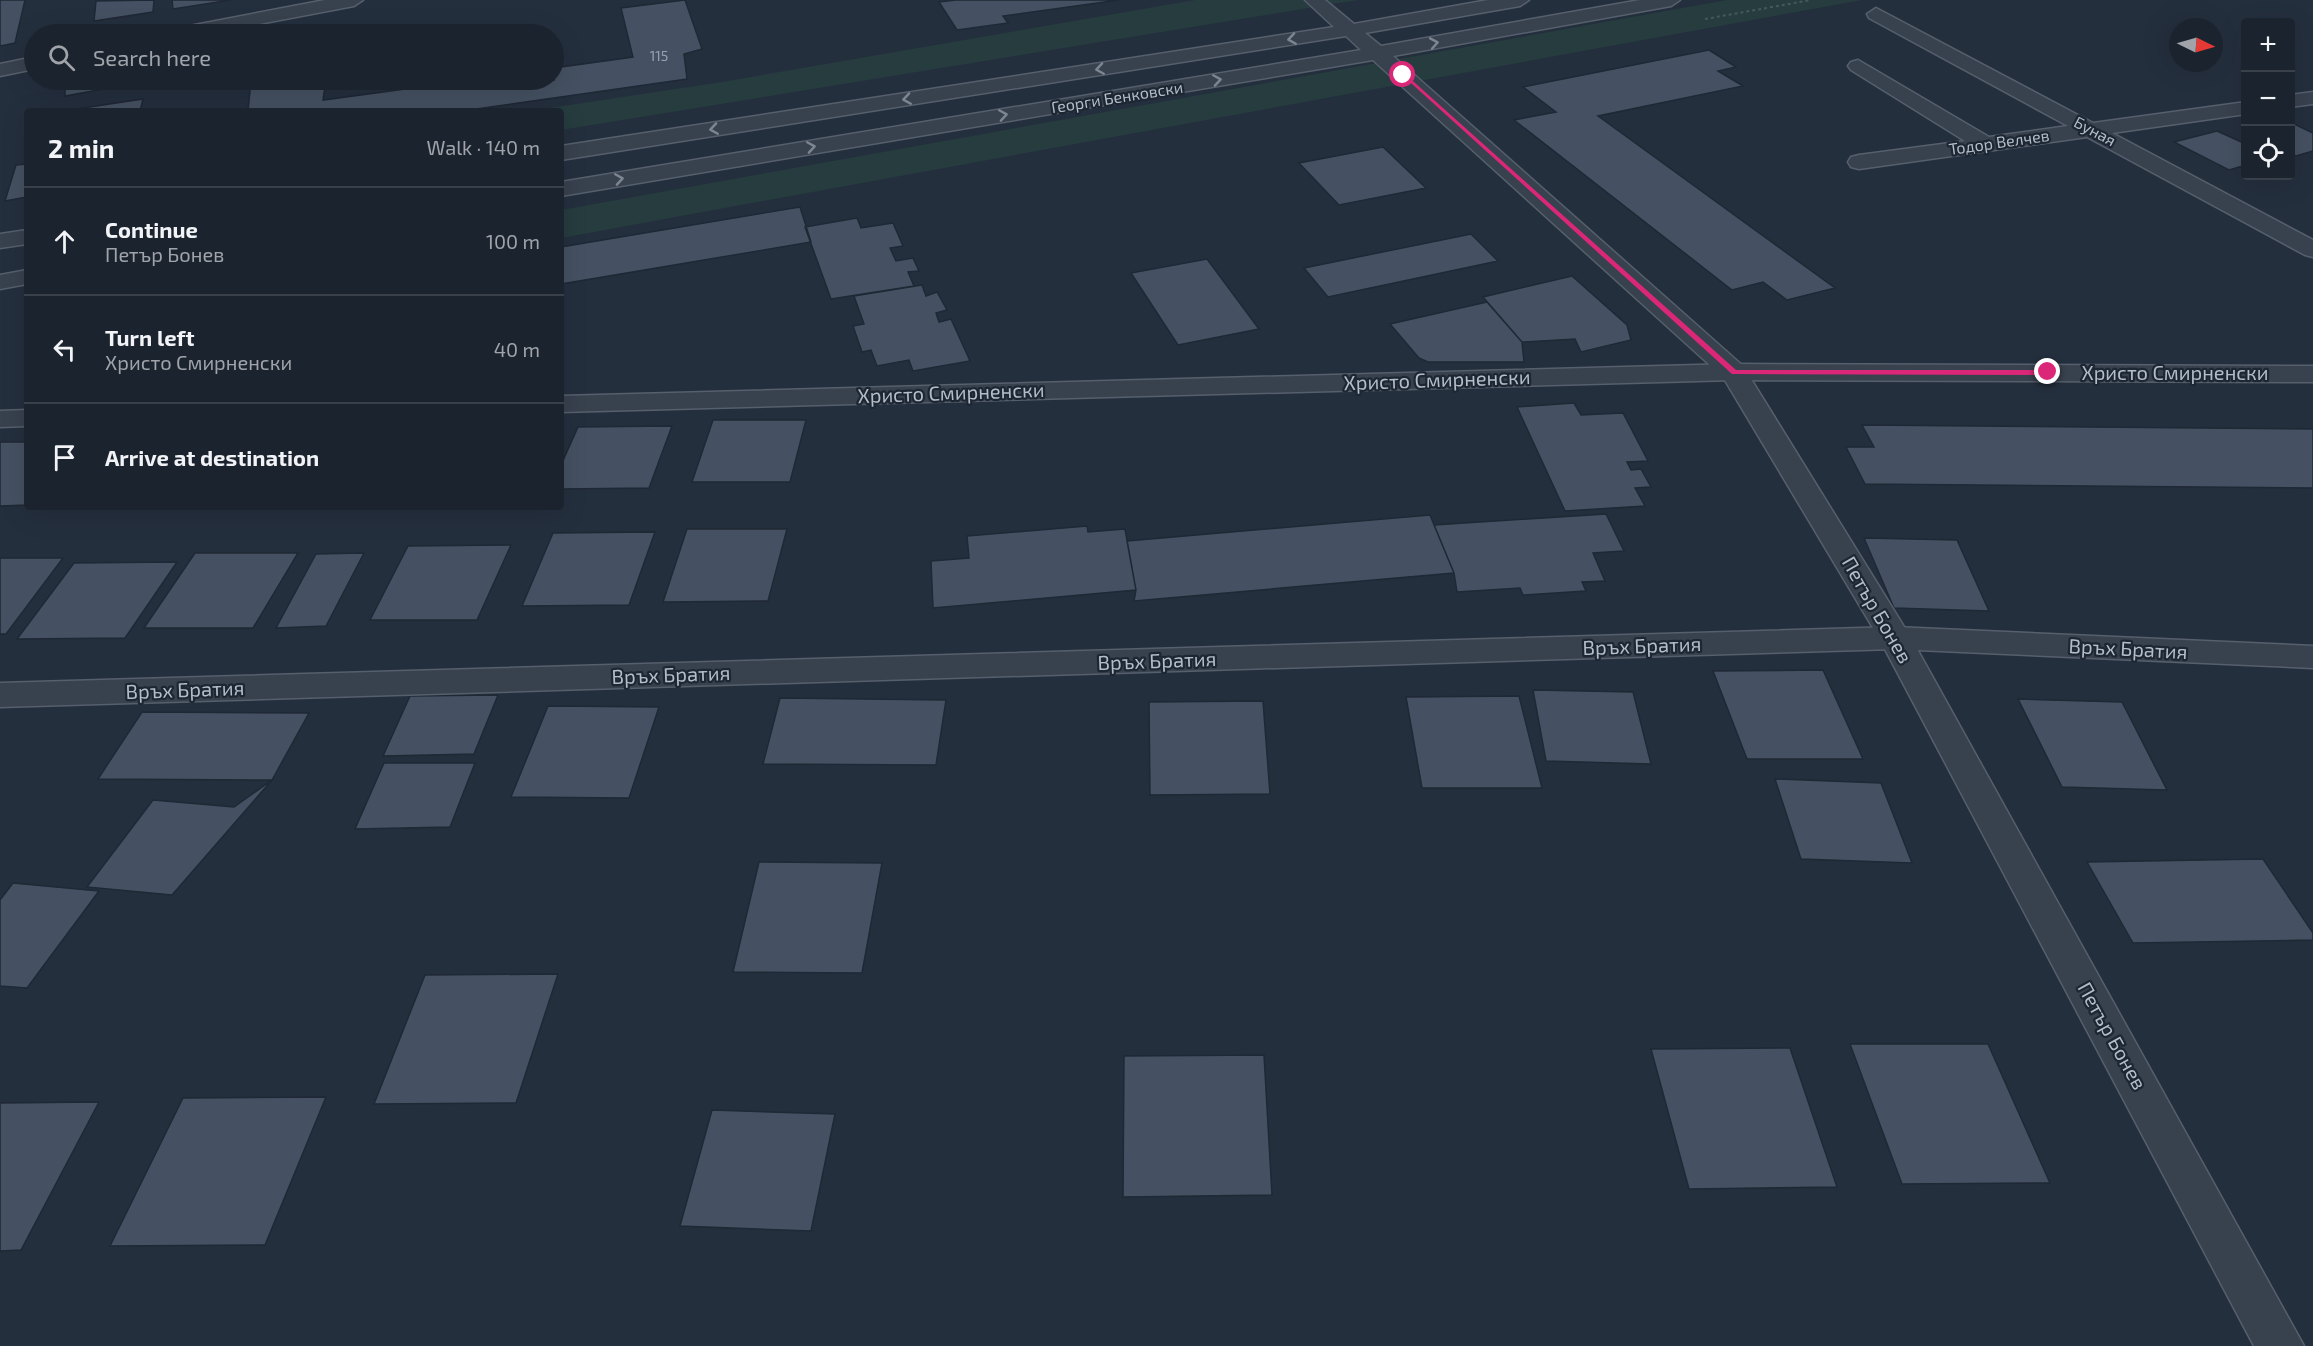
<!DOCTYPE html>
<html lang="en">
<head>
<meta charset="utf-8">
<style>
  body { margin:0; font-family:"Exo 2",sans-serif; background:#242b36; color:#f1f3f6 }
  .controls { position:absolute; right:18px; top:18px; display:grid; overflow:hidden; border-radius:6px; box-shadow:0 6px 24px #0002 }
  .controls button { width:54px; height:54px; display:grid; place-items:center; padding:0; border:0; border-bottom:2px solid #39404a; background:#1b232e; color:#f1f3f6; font:30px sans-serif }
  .compass { position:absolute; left:2169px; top:18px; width:54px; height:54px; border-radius:50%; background:#1b232e; box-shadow:0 6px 24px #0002; rotate:95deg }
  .stop { position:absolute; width:18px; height:18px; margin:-14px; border:4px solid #db2777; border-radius:50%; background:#fff }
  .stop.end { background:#db2777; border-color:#fff; box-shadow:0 2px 6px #0008 }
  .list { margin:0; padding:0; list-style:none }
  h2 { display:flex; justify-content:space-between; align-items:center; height:78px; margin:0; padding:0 24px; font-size:26px }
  h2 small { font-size:20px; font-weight:400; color:#a0a4aa }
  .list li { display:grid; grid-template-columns:39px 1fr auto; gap:18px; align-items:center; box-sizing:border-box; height:108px; padding:0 24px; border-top:2px solid #39404a }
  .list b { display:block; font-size:22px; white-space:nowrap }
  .list p { margin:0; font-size:20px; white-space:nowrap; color:#a0a4aa }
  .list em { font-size:20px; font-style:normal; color:#a0a4aa }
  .icon { flex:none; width:33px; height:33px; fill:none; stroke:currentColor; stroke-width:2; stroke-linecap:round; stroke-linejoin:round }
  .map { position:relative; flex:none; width:2313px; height:1346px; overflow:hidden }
  .search { position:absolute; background:#1b232e; box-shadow:0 6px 24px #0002; left:24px; top:24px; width:540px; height:66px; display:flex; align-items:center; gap:15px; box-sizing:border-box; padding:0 21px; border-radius:33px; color:#a0a4aa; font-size:22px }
  .panel { position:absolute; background:#1b232e; box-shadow:0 6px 24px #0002; left:24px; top:108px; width:540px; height:402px; border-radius:6px }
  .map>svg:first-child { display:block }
  .green { fill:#263c3f }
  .building { fill:#455162; stroke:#1f2835; stroke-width:1.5 }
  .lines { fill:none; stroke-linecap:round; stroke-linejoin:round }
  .minor-casing { stroke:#565f6c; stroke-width:3 }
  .tertiary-casing { stroke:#565f6c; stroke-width:3 }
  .path { stroke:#44595c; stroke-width:2; stroke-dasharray:3 3; stroke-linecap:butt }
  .minor { fill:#38414e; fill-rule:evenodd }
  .tertiary { fill:#38414e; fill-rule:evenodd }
  .oneway { stroke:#7c8592 }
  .route { fill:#db2777 }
  .labels { text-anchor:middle; stroke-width:4.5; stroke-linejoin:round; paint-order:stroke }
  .far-number-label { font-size:14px; fill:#98a1af }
  .far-street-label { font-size:16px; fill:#b4bcc9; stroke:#1d2633 }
  .street-label { font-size:20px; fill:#b4bcc9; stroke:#1d2633 }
</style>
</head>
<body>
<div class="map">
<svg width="2313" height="1346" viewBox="0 0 2313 1346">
  <rect width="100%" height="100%" fill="#242f3e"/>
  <path class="green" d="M 1195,0 L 1358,0 L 561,130 L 561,111 L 530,111 L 722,82 Z
    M 1727,0 L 1862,0 L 561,238 L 561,210 Z"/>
  <path class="building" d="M 0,0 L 25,0 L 15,43 L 0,46 Z
    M 154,0 L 153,12 L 94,21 L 96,1 Z
    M 172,0 L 231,0 L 173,9 Z
    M 685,0 L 702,49 L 684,54 L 687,79 L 462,111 L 248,111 L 251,81 L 260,80 L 326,80 L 323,100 L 472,80 L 554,80 L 554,68 L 633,57 L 621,8 Z
    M 956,0 L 1119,0 L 1003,16 L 1008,23 L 957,30 L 939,2 Z
    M 1709,50 L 1736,67 L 1718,71 L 1743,86 L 1598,116 L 1835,288 L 1787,300 L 1763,282 L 1732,290 L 1514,120 L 1556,112 L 1523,87 Z
    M 65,80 L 142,80 L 142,82 L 65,96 Z
    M 143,99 L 140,111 L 63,111 Z
    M 2290,122 L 2313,133 L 2313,151 L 2296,156 L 2290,154 Z
    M 2217,131 L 2246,144 L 2246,165 L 2229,170 L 2174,142 Z
    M 1383,147 L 1426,188 L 1339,205 L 1299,163 Z
    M 27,164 L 27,197 L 5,201 L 16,165 Z
    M 800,207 L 811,242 L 561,284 L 561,247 Z
    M 857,218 L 861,228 L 893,223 L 903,246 L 890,248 L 896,261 L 913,258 L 919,271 L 908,272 L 914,286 L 831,299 L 805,227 Z
    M 1471,234 L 1498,261 L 1328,297 L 1304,268 Z
    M 1207,259 L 1259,329 L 1178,345 L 1131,273 Z
    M 1572,276 L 1627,325 L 1631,340 L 1581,352 L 1575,339 L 1522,342 L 1483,297 Z
    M 922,285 L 926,296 L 937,292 L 947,310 L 936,313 L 939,322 L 951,319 L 970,361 L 913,371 L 909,360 L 877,366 L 871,350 L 862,352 L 853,326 L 864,324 L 854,296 Z
    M 1487,302 L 1522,342 L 1524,362 L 1428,362 L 1419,358 L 1390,324 Z
    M 1574,403 L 1581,415 L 1623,413 L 1648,461 L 1627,462 L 1631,470 L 1641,469 L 1651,487 L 1635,488 L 1645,506 L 1565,511 L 1517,407 Z
    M 713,420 L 806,420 L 790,482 L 692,482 Z
    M 1862,425 L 2313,429 L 2313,488 L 1865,484 L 1846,447 L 1874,447 Z
    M 672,426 L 649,488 L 561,489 L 561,465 L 578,427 Z
    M 0,442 L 27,442 L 27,505 L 0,506 Z
    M 1606,514 L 1624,551 L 1593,553 L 1605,581 L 1582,582 L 1586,591 L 1523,595 L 1520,588 L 1457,592 L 1454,573 L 1434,525 Z
    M 1430,515 L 1454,573 L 1134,601 L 1136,590 L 1127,541 Z
    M 1087,526 L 1088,532 L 1125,529 L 1136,590 L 933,608 L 931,561 L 969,558 L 967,536 Z
    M 687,529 L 787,529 L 768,601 L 663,602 Z
    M 655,532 L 629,605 L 522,606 L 553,533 Z
    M 1864,538 L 1957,540 L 1989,611 L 1894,608 Z
    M 511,545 L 477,620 L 370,620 L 408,546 Z
    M 195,553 L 298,553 L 253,628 L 144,628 Z
    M 364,553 L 326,626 L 276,628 L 316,554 Z
    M 0,558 L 63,558 L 6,634 L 0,634 Z
    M 177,562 L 125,638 L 17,639 L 74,563 Z
    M 1823,670 L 1863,759 L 1747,759 L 1713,671 Z
    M 1533,690 L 1633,692 L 1651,764 L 1546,761 Z
    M 498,695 L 474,754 L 383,756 L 410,696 Z
    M 1519,696 L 1542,788 L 1422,788 L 1406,697 Z
    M 780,698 L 946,700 L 936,765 L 763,764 Z
    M 2018,699 L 2122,702 L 2167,790 L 2062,787 Z
    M 1263,701 L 1270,794 L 1150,795 L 1149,702 Z
    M 548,706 L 659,707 L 629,798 L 511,797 Z
    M 142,712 L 309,713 L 272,780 L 98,779 Z
    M 384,763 L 475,763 L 450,827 L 355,829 Z
    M 1775,779 L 1881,783 L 1912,863 L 1801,859 Z
    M 272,780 L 172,895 L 87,887 L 153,800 L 234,807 Z
    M 2263,859 L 2313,933 L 2313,940 L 2133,943 L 2087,862 Z
    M 759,862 L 882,863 L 862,973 L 733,972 Z
    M 13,883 L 99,891 L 27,988 L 0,986 L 0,900 Z
    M 558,974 L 516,1103 L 374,1104 L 425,975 Z
    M 1850,1044 L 1988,1044 L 2050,1183 L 1902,1184 Z
    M 1790,1048 L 1837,1187 L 1689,1189 L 1651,1049 Z
    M 1264,1055 L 1272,1195 L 1123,1197 L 1124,1056 Z
    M 326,1097 L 265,1245 L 110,1246 L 183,1098 Z
    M 99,1102 L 21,1250 L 0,1251 L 0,1103 Z
    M 712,1110 L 835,1114 L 811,1231 L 680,1226 Z"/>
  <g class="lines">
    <g class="minor-casing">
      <path id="minor" d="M 325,0 L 363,0 L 354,6 L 206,34 L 169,34 L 179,28 Z
        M 1876,8 L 2093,123 L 2246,102 L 2246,114 L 2112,133 L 2313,240 L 2313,257 L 2305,255 L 2087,137 L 1859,169 L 1851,167 L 1848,162 L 1851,157 L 1859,155 L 1965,141 L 1851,70 L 1848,66 L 1851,62 L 1858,60 L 1989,137 L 2068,126 L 1869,18 L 1867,14 Z
        M 34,57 L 34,69 L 0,76 L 0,64 Z
        M 2313,92 L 2313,104 L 2290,107 L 2290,95 Z
        M 1734,364 L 2313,366 L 2313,382 L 1734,380 L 561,412 L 561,396 Z
        M 27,410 L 27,426 L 0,427 L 0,411 Z
        M 1895,627 L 2313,646 L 2313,668 L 1895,649 L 0,707 L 0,683 Z"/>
    </g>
    <g class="tertiary-casing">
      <path id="tertiary" d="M 1305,0 L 1325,0 L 1354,24 L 1488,0 L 1529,0 L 1520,6 L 1365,33 L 1381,46 L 1640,0 L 1680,0 L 1671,6 L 1393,56 L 1743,366 L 1911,638 L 2304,1346 L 2254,1346 L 1879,638 L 1723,377 L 1373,60 L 561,196 L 561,182 L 1361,50 L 1346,36 L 561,160 L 561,146 L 1334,27 Z
        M 27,230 L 27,244 L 0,248 L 0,234 Z
        M 27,270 L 27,284 L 0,289 L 0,275 Z"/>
    </g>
    <path class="path" d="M 1705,19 L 1811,0"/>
    <use href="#minor" class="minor"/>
    <use href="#tertiary" class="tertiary"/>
  </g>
  <defs><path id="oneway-chevron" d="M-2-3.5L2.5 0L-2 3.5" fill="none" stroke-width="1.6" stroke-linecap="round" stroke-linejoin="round" transform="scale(1.5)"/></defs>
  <g class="oneway">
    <use href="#oneway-chevron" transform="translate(1292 39) rotate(171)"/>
    <use href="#oneway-chevron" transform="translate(1434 43) rotate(-10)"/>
    <use href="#oneway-chevron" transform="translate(1100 69) rotate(171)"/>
    <use href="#oneway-chevron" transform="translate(1217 80) rotate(-9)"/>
    <use href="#oneway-chevron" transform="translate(907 99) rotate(171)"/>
    <use href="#oneway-chevron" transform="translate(1003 115) rotate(-9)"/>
    <use href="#oneway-chevron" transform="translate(714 129) rotate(171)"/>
    <use href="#oneway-chevron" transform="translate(811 147) rotate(-9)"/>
    <use href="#oneway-chevron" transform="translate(619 179) rotate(-9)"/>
  </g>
  <path class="route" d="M 1401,74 L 1405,74 L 1736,370 L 2048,370 L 2052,372 L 2048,375 L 1732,374 Z"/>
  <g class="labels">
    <g class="far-number-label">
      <text x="659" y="61">115</text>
    </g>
    <g class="far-street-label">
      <text transform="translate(1117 97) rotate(-9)" y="6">Георги Бенковски</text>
      <text transform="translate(2095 131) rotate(28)" y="6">Буная</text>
      <text transform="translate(1999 142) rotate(-8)" y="6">Тодор Велчев</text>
    </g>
    <g class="street-label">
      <text x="2175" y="380">Христо Смирненски</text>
      <text transform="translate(1437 380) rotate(-2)" y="7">Христо Смирненски</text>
      <text transform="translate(951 393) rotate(-2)" y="7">Христо Смирненски</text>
      <text transform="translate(1877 610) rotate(60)" y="7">Петър Бонев</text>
      <text transform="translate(1642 646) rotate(-2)" y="7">Връх Братия</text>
      <text transform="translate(2128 649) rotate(3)" y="7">Връх Братия</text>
      <text transform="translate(1157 661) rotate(-2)" y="7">Връх Братия</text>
      <text transform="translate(671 675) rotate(-2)" y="7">Връх Братия</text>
      <text transform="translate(185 690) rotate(-2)" y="7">Връх Братия</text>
      <text transform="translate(2112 1036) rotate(61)" y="7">Петър Бонев</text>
    </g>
  </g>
</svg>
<div class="controls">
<button>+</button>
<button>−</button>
<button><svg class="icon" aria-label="locate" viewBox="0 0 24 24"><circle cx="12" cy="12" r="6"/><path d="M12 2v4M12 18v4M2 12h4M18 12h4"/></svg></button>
</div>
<svg class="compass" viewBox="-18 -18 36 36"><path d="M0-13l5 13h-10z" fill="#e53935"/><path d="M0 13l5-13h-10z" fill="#a0a4aa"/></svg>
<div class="stop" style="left:1403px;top:75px"></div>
<div class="stop end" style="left:2048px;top:372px"></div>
<div class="search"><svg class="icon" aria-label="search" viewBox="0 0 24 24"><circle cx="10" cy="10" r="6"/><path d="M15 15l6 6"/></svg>Search here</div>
<section class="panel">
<h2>2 min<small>Walk · 140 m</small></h2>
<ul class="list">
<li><svg class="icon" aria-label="ahead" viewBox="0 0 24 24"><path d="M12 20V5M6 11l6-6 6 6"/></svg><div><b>Continue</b><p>Петър Бонев</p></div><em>100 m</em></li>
<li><svg class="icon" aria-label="left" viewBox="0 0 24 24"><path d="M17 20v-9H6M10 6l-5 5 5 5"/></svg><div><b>Turn left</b><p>Христо Смирненски</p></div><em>40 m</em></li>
<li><svg class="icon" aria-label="arrive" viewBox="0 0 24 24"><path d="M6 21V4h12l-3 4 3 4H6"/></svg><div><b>Arrive at destination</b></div></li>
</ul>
</section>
</div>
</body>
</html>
